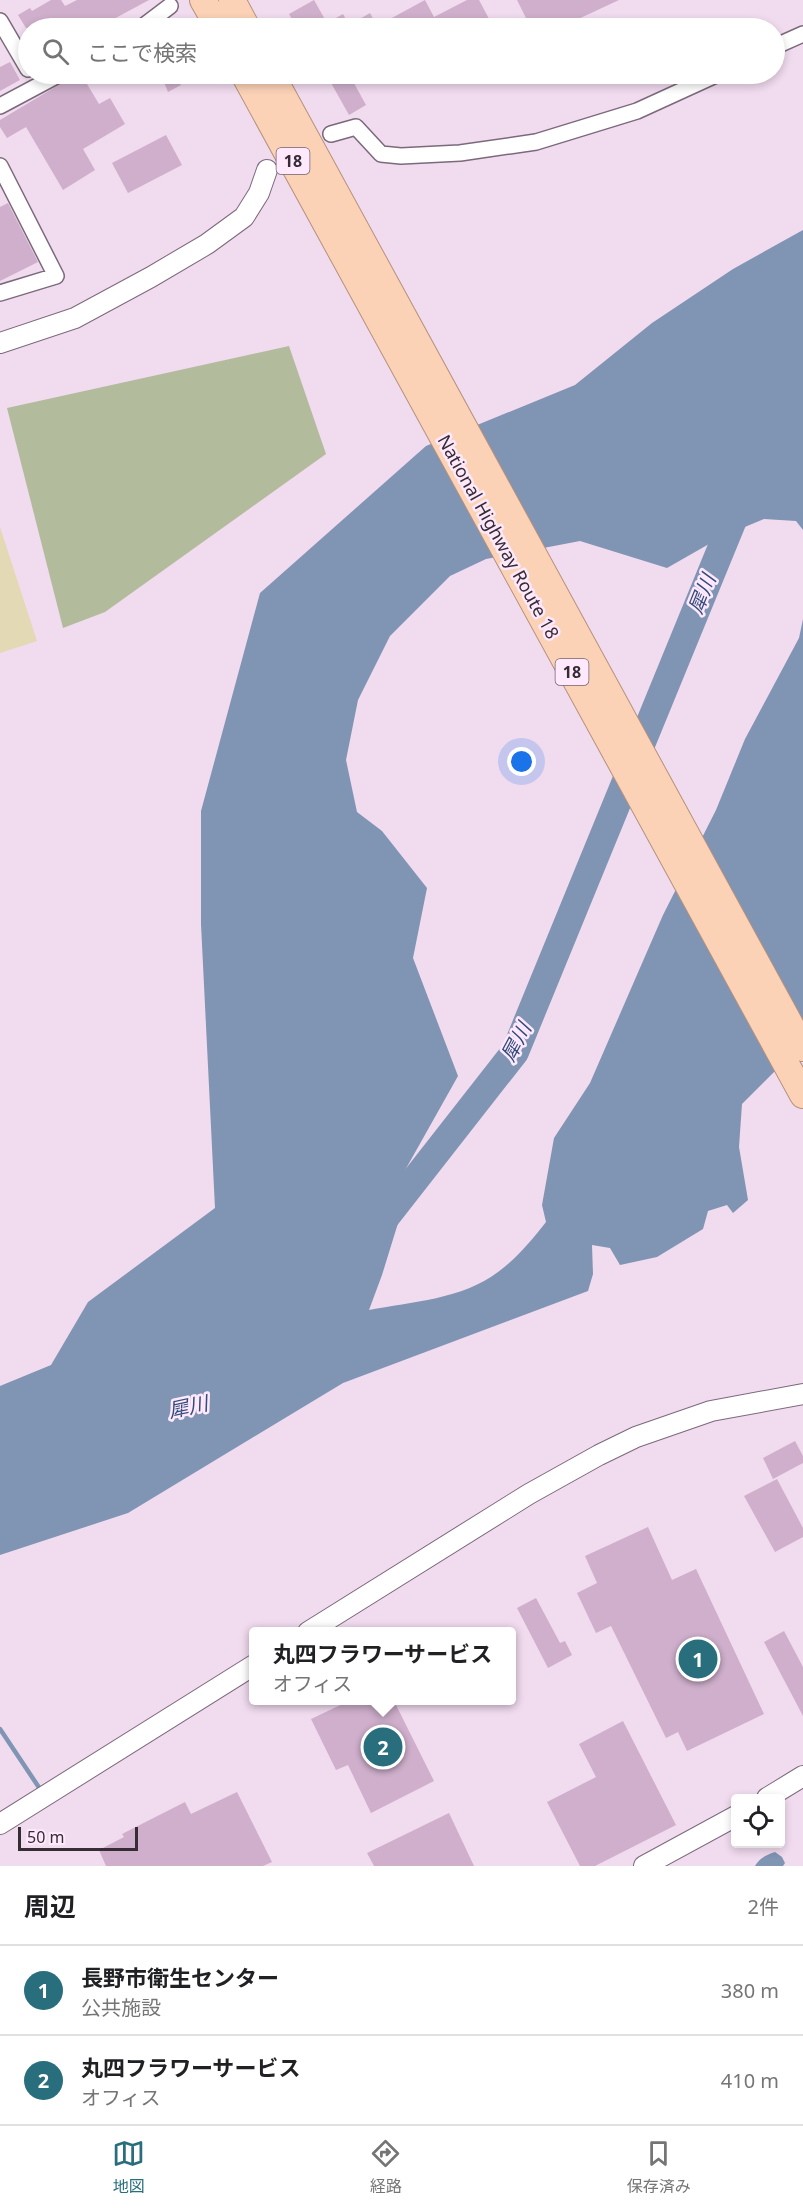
<!DOCTYPE html>
<html lang="ja">
<head>
<meta charset="utf-8">
<style>
  body { margin:0; font-family:"Noto Sans","Noto Sans JP",sans-serif; background:#f6f6f6; color:#202124 }
  .controls { position:absolute; right:18px; bottom:18px; display:grid; overflow:hidden; border-radius:6px; box-shadow:0 3px 9px #0003 }
  .controls button { width:54px; height:54px; display:grid; place-items:center; padding:0; border:0; border-bottom:2px solid #e0e0e0; background:#fff; color:#202124; font:30px sans-serif }
  .scale { position:absolute; left:18px; bottom:15px; width:120px; box-sizing:border-box; padding-left:6px; border:3px solid #352c34; border-top:0; font-size:16px; line-height:21px; white-space:nowrap; color:#352c34; -webkit-text-stroke:4px #fee8fc; paint-order:stroke }
  .you { position:absolute; left:522px; top:762px; width:21px; height:21px; margin:-15px; border:4px solid #fff; border-radius:50%; background:#1a73e8; box-shadow:0 0 0 9px #1a73e833 }
  .badge { display:grid; place-items:center; width:39px; height:39px; border-radius:50%; background:#286e7c; color:#fff; font-size:20px; font-weight:700 }
  .pin { position:absolute; translate:-50% -50%; border:3px solid #fff; box-shadow:0 2px 6px #0006 }
  .popup { position:absolute; left:249px; top:1627px; width:267px; height:78px; box-sizing:border-box; display:grid; place-content:center; border-radius:6px; background:#fff; filter:drop-shadow(0 2px 4px #0005); font-size:20px; white-space:nowrap; color:#757577 }
  .popup b { font-size:22px; color:#202124 }
  .popup::after { content:''; position:absolute; left:50%; top:100%; margin-left:-12px; border:12px solid transparent; border-top-color:#fff }
  .list { margin:0; padding:0; list-style:none }
  h2 { display:flex; justify-content:space-between; align-items:center; height:78px; margin:0; padding:0 24px; font-size:26px }
  h2 small { font-size:20px; font-weight:400; color:#757577 }
  .list li { display:grid; grid-template-columns:39px 1fr auto; gap:18px; align-items:center; box-sizing:border-box; height:90px; padding:0 24px; border-top:2px solid #e0e0e0 }
  .list b { display:block; font-size:22px; white-space:nowrap }
  .list p { margin:0; font-size:20px; white-space:nowrap; color:#757577 }
  .list em { font-size:20px; font-style:normal; color:#757577 }
  .icon { flex:none; width:33px; height:33px; fill:none; stroke:currentColor; stroke-width:2; stroke-linecap:round; stroke-linejoin:round }
  .map { position:relative; flex:none; width:803px; height:1866px; overflow:hidden }
  .search { position:absolute; background:#fff; box-shadow:0 3px 9px #0003; left:18px; right:18px; top:18px; height:66px; display:flex; align-items:center; gap:15px; box-sizing:border-box; padding:0 21px; border-radius:33px; color:#757577; font-size:22px }
  .sheet { height:258px; background:#fff }
  nav { display:flex; justify-content:space-around; align-items:center; box-sizing:border-box; height:84px; border-top:2px solid #e0e0e0; background:#fff; font-size:16px; color:#757577 }
  nav a { display:grid; justify-items:center; gap:3px }
  nav .on { color:#286e7c }
  .map>svg:first-child { display:block }
  .green { fill:#b3bb9d }
  .sand { fill:#e3d9b4 }
  .water { fill:#8094b4 }
  .lines { fill:none; stroke-linecap:round; stroke-linejoin:round }
  .stream { stroke:#8094b4; stroke-width:4.5 }
  .river { stroke:#8094b4; stroke-width:28 }
  .building { fill:#cfafcc }
  .minor-casing { stroke:#7c697b; stroke-width:18 }
  .tertiary-casing { stroke:#7c697b; stroke-width:22 }
  .trunk-casing { stroke:#b5917d; stroke-width:28 }
  .minor { stroke:#fff; stroke-width:15 }
  .tertiary { stroke:#fff; stroke-width:20 }
  .trunk { stroke:#fbd2b6; stroke-width:26 }
  .labels { text-anchor:middle; stroke-width:5; stroke-linejoin:round; paint-order:stroke }
  .shield { fill:#fee8fc; stroke:#716470; stroke-width:1.5 }
  .shield-label { font-size:16px; font-weight:bold; fill:#352c34 }
  .street-label { font-size:18px; fill:#352c34; stroke:#fee8fc }
  .water-label { font-size:20px; font-style:italic; fill:#324d7b; stroke:#fee8fc }
</style>
</head>
<body>
<div class="map">
<svg width="803" height="1866" viewBox="0 0 803 1866">
  <rect width="100%" height="100%" fill="#f1dbef"/>
  <path class="green" d="M 289,346 L 326,454 L 105,612 L 63,628 L 7,408 Z"/>
  <path class="sand" d="M 0,527 L 37,641 L 0,653 Z"/>
  <path class="water" d="M 803,230 L 803,530 L 796,521 L 764,519 L 723,536 L 667,568 L 580,541 L 486,559 L 450,576 L 390,636 L 358,700 L 346,760 L 357,812 L 382,831 L 427,888 L 413,958 L 458,1076 L 399,1181 L 403,1207 L 382,1275 L 369,1310 C 411,1302 463,1299 498,1272 C 517,1258 532,1240 546,1222 L 542,1205 L 554,1138 L 590,1083 L 663,915 L 716,810 L 745,739 L 799,638 L 803,619 L 803,1025 L 775,1071 L 742,1104 L 739,1147 L 748,1200 L 733,1213 L 727,1205 L 708,1211 L 703,1229 L 657,1257 L 620,1265 L 610,1248 L 592,1245 L 593,1274 L 588,1291 L 343,1383 L 128,1513 L 0,1555 L 0,1386 L 51,1365 L 88,1302 L 215,1208 L 201,924 L 201,811 L 260,593 L 426,446 L 575,385 L 652,323 L 733,269 Z
    M 775,1852 L 782,1857 L 785,1863 L 783,1866 L 755,1866 C 760,1858 766,1855 775,1852 Z"/>
  <g class="lines">
    <path class="stream" d="M 0,1729 L 40,1789"/>
    <path class="river" d="M 378,1227 L 515,1052 L 742,498"/>
  </g>
  <path class="building" d="M 51,0 L 61,0 L 65,6 L 77,0 L 149,0 L 97,28 L 26,28 L 18,15 L 30,8 L 32,11 Z
    M 314,0 L 327,23 L 343,14 L 349,25 L 370,13 L 377,26 L 425,0 L 434,17 L 467,0 L 479,0 L 494,28 L 297,28 L 289,14 Z
    M 517,0 L 619,0 L 559,28 L 531,28 Z
    M 10,62 L 20,80 L 0,91 L 0,67 Z
    M 77,74 L 81,74 L 99,104 L 110,98 L 125,124 L 83,149 L 95,170 L 63,190 L 26,127 L 7,138 L 0,127 L 0,120 Z
    M 176,74 L 181,85 L 168,92 L 163,80 Z
    M 326,74 L 349,74 L 366,105 L 349,115 Z
    M 166,135 L 182,165 L 128,193 L 112,163 Z
    M 8,203 L 38,262 L 0,281 L 0,207 Z
    M 795,1441 L 803,1456 L 803,1463 L 773,1479 L 763,1458 Z
    M 777,1479 L 803,1528 L 803,1537 L 775,1552 L 744,1496 Z
    M 648,1527 L 672,1580 L 696,1569 L 764,1714 L 687,1751 L 678,1732 L 666,1738 L 611,1626 L 596,1633 L 577,1593 L 597,1583 L 585,1556 Z
    M 536,1598 L 560,1643 L 565,1641 L 572,1655 L 548,1668 L 517,1608 Z
    M 784,1631 L 803,1667 L 803,1716 L 764,1642 Z
    M 349,1701 L 394,1701 L 434,1781 L 371,1813 L 348,1765 L 336,1770 L 311,1719 Z
    M 623,1721 L 676,1825 L 595,1866 L 580,1866 L 547,1802 L 596,1777 L 579,1744 Z
    M 237,1792 L 272,1862 L 263,1866 L 106,1866 L 99,1850 L 124,1837 L 122,1834 L 185,1802 L 191,1814 Z
    M 449,1813 L 474,1866 L 374,1866 L 367,1853 Z"/>
  <g class="lines">
    <g class="minor-casing">
      <path id="minor" d="M 0,21 L 28,69
        M 141,28 L 170,6
        M 774,47 L 803,34
        M 0,106 L 60,74
        M 331,134 L 356,127 L 381,154 L 401,156 L 460,153 L 536,142 L 637,111 L 718,74
        M 0,166 L 56,276 L 0,293"/>
    </g>
    <g class="tertiary-casing">
      <path id="tertiary" d="M 0,343 L 75,318 L 151,277 L 207,244 L 244,217 L 259,193 L 267,170
        M 308,1632 L 529,1494 L 599,1455 L 636,1437 L 711,1411 L 803,1394
        M 767,1798 L 803,1776
        M 0,1824 L 254,1665
        M 644,1866 L 736,1816"/>
    </g>
    <g class="trunk-casing">
      <path id="trunk" d="M 203,0 L 219,28
        M 232,0 L 247,28
        M 244,74 L 803,1095
        M 271,74 L 803,1048"/>
    </g>
    <use href="#minor" class="minor"/>
    <use href="#tertiary" class="tertiary"/>
    <use href="#trunk" class="trunk"/>
  </g>
  <g class="labels">
    <g class="shield">
      <rect x="276.5" y="148" width="33" height="26" rx="4.5"/>
      <rect x="555.5" y="659" width="33" height="26" rx="4.5"/>
    </g>
    <g class="shield-label">
      <text x="293" y="167">18</text>
      <text x="572" y="678">18</text>
    </g>
    <g class="street-label">
      <text transform="translate(498 537) rotate(61)" y="6">National Highway Route 18</text>
    </g>
    <g class="water-label">
      <text transform="translate(702 594) rotate(-68)" y="7">犀川</text>
      <text transform="translate(516 1042) rotate(-62)" y="7">犀川</text>
      <text transform="translate(188 1407) rotate(-12)" y="7">犀川</text>
    </g>
  </g>
</svg>
<div class="controls">
<button><svg class="icon" aria-label="locate" viewBox="0 0 24 24"><circle cx="12" cy="12" r="6"/><path d="M12 2v4M12 18v4M2 12h4M18 12h4"/></svg></button>
</div>
<div class="scale">50 m</div>
<div class="you"></div>
<div class="pin badge" style="left:698px;top:1659px">1</div>
<div class="pin badge" style="left:383px;top:1747px">2</div>
<div class="popup"><b>丸四フラワーサービス</b>オフィス</div>
<div class="search"><svg class="icon" aria-label="search" viewBox="0 0 24 24"><circle cx="10" cy="10" r="6"/><path d="M15 15l6 6"/></svg>ここで検索</div>
</div>
<section class="sheet">
<h2>周辺<small>2件</small></h2>
<ul class="list">
<li><span class="badge">1</span><div><b>長野市衛生センター</b><p>公共施設</p></div><em>380 m</em></li>
<li><span class="badge">2</span><div><b>丸四フラワーサービス</b><p>オフィス</p></div><em>410 m</em></li>
</ul>
</section>
<nav>
<a class="on"><svg class="icon" aria-label="map" viewBox="0 0 24 24"><path d="M3 6l6-2 6 2 6-2v14l-6 2-6-2-6 2zM9 4v14M15 6v14"/></svg>地図</a>
<a><svg class="icon" aria-label="directions" viewBox="0 0 24 24"><path d="M12 3l9 9-9 9-9-9zM9 14v-3h6M13 9l2 2-2 2"/></svg>経路</a>
<a><svg class="icon" aria-label="saved" viewBox="0 0 24 24"><path d="M7 4h10v16l-5-4-5 4z"/></svg>保存済み</a>
</nav>
</body>
</html>
